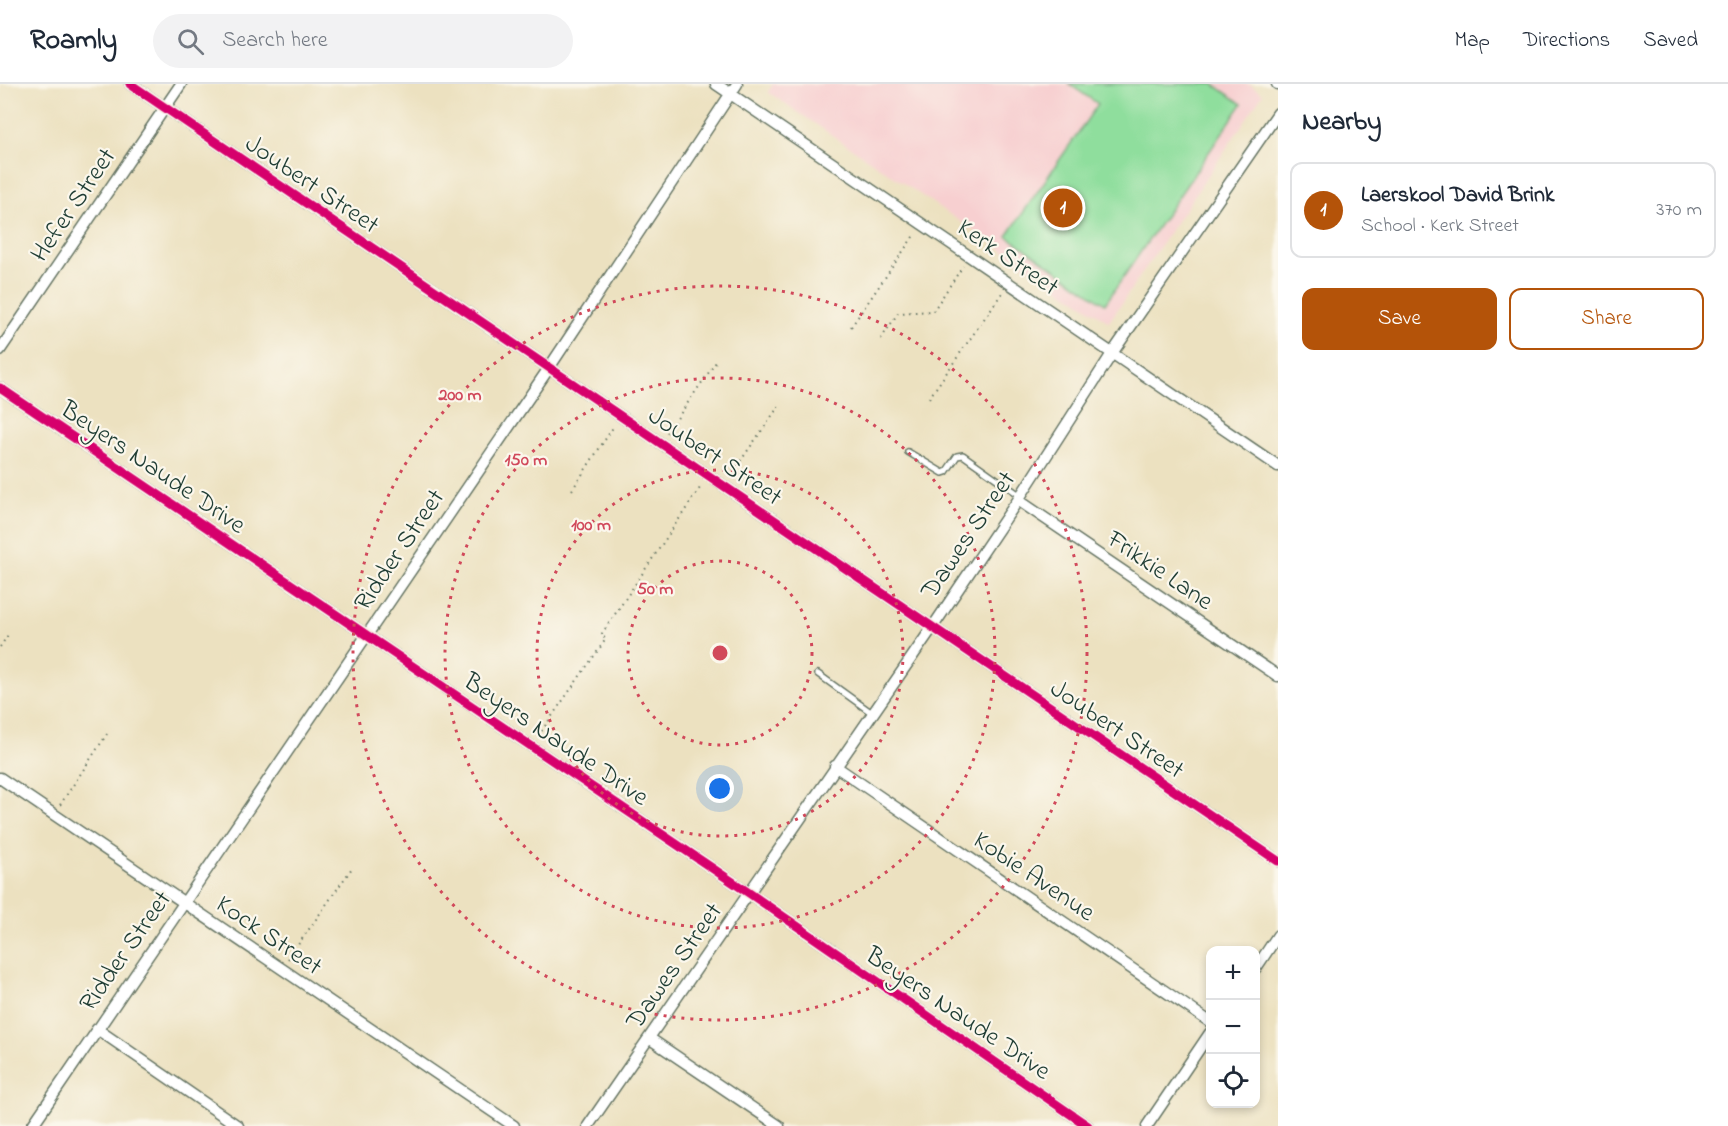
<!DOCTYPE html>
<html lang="en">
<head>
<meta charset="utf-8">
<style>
  body { margin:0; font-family:"Indie Flower",sans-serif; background:#f2f2f3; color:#1f2937 }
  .controls { position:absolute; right:18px; bottom:18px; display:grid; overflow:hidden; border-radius:12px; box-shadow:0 3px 9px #0003 }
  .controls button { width:54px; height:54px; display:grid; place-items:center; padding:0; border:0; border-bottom:2px solid #e0e1e3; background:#fff; color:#1f2937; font:30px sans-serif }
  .you { position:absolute; left:720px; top:705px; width:21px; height:21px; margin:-15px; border:4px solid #fff; border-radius:50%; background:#1a73e8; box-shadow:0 0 0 9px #1a73e833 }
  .badge { display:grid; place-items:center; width:39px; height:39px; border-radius:50%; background:#b45309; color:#fff; font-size:20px; font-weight:700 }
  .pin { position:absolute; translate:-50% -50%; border:3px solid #fff; box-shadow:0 2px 6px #0006 }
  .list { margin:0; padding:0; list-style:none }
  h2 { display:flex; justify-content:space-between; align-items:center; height:78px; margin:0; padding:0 24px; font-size:26px }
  h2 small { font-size:20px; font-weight:400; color:#747a83 }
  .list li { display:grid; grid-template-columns:39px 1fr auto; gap:18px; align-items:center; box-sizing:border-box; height:96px; margin:0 12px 12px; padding:0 12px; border:2px solid #e0e1e3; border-radius:12px }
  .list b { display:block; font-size:22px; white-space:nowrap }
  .list p { margin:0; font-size:20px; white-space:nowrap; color:#747a83 }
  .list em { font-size:20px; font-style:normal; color:#747a83 }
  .actions { display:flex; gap:12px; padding:18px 24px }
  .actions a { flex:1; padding:14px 0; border:2px solid #b45309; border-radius:12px; text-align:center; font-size:21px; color:#b45309 }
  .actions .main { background:#b45309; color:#fff }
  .icon { flex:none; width:33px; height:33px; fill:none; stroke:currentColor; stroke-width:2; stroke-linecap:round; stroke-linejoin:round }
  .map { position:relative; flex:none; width:1278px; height:1042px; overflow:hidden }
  header { display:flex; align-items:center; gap:36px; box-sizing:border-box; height:84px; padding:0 30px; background:#fff; border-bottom:2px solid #e0e1e3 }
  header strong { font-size:28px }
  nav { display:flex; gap:33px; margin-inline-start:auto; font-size:21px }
  .search { width:420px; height:54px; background:#f2f2f3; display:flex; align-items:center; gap:15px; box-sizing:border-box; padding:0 21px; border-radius:33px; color:#747a83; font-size:22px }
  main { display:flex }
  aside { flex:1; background:#fff }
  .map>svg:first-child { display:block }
  .built { fill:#f7cfd0 }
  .green { fill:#8fde9d; stroke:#578e68; stroke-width:1.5 }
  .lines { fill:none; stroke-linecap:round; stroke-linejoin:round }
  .service-casing { stroke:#677665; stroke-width:8 }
  .minor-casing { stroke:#677665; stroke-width:13 }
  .path { stroke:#677665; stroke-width:2; stroke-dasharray:1.5 4.5; stroke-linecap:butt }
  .service { stroke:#fff; stroke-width:5 }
  .minor { stroke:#fff; stroke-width:10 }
  .cycleway-casing { stroke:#fbf7ec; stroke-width:13 }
  .cycleway { stroke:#d6006c; stroke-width:9 }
  .ring { fill:none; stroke:#d1495b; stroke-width:3; stroke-dasharray:3 6 }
  .labels { text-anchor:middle; stroke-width:4.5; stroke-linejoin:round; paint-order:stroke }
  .street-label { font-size:26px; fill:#1f3d34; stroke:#fbf7ec }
  .centre { fill:#d1495b; stroke:#fbf7ec; stroke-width:3 }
  .ring-label { font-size:18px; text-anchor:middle; font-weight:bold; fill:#d1495b; stroke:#fbf7ec; stroke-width:4.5; stroke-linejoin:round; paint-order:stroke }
</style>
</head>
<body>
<header>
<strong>Roamly</strong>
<div class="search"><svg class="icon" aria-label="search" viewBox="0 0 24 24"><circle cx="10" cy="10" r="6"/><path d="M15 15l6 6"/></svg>Search here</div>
<nav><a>Map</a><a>Directions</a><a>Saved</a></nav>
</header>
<main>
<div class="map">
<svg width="1278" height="1042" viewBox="0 0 1278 1042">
  <rect width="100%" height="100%" fill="#fbf7ec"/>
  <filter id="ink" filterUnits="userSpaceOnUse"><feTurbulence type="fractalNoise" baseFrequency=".0167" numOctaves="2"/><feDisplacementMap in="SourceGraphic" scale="12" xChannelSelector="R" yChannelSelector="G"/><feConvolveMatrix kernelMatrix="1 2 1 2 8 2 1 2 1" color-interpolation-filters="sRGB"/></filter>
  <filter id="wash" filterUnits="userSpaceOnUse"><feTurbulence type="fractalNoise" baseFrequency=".008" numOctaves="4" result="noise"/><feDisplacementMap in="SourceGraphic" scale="24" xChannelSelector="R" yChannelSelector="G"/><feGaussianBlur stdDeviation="1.35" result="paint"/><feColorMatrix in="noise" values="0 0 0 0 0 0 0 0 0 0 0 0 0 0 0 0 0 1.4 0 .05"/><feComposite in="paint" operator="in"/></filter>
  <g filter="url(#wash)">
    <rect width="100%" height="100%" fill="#ece1c0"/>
    <path class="built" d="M 773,0 L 1249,0 L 1263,10 L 1109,238 L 768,8 Z"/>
    <path class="green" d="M 1069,0 L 1213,0 L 1242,20 L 1105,220 L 1007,152 L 1098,20 Z"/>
  </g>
  <g filter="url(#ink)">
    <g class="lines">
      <g class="service-casing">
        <path id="service" d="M 908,368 L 943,389 L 946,388 L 957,372 L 963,371 L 1021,412
          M 818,590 L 872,629"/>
      </g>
      <g class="minor-casing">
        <path id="minor" d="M 130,0 L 1278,777
          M 716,0 L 1278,382
          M 1277,0 L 1278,0
          M 0,266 L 181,0
          M 0,304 L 749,809 L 1088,1042
          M 1018,416 L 1278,592
          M 835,682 L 1210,938
          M 0,694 L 514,1042
          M 1256,884 L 1278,851
          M 97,945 L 238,1042
          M 649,954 L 779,1042
          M 32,1042 L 549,284 L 737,0
          M 588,1042 L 932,544 L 1018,416 L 1113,268 L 1278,29
          M 1147,1042 L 1210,949"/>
      </g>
      <path class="path" d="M 851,243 L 915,150
        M 881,255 L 898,229 L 933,227 L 963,182
        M 929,314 L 1002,209
        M 667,349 L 716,278
        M 730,392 L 781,319
        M 572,406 L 614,342
        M 0,563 L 8,551
        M 538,652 L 606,555 L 601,551 L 702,401
        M 60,721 L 107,650
        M 288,875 L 352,784"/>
      <use href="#service" class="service"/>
      <use href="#minor" class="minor"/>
      <g class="cycleway-casing">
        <path id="cycleway" d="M 130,0 L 1278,777
          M 0,304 L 749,809 L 1088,1042"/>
      </g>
      <use href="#cycleway" class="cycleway"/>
    </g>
  </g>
  <g class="ring">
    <circle cx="720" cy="569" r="92"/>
    <circle cx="720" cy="569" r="183"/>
    <circle cx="720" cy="569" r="275"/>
    <circle cx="720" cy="569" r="367"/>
  </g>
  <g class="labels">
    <g class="street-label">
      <text transform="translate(313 99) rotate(34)" y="9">Joubert Street</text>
      <text transform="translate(72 120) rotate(-56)" y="9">Hefer Street</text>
      <text transform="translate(1009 172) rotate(34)" y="9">Kerk Street</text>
      <text transform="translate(716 371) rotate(34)" y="9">Joubert Street</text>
      <text transform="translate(154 382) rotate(34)" y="9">Beyers Naude Drive</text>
      <text transform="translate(967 450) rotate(-56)" y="9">Dawes Street</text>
      <text transform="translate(398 465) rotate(-56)" y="9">Ridder Street</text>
      <text transform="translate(1161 485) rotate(34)" y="9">Frikkie Lane</text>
      <text transform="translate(1118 644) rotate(34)" y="9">Joubert Street</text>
      <text transform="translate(557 654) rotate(34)" y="9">Beyers Naude Drive</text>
      <text transform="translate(1035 791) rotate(34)" y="9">Kobie Avenue</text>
      <text transform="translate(270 850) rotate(34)" y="9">Kock Street</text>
      <text transform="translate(124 866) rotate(-55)" y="9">Ridder Street</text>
      <text transform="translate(673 881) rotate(-55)" y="9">Dawes Street</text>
      <text transform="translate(959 928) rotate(34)" y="9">Beyers Naude Drive</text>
    </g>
  </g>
  <circle cx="720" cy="569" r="9" class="centre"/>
  <g class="ring-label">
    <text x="460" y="316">200 m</text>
    <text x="526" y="381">150 m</text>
    <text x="591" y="446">100 m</text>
    <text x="655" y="510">50 m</text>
  </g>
</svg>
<div class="controls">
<button>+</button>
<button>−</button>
<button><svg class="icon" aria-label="locate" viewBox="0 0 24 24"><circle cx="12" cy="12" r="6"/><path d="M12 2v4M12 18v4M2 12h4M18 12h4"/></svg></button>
</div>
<div class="you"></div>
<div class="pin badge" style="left:1063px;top:124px">1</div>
</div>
<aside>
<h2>Nearby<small></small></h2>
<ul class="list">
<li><span class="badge">1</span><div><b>Laerskool David Brink</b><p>School · Kerk Street</p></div><em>370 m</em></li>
</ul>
<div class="actions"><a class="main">Save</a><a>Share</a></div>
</aside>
</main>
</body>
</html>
